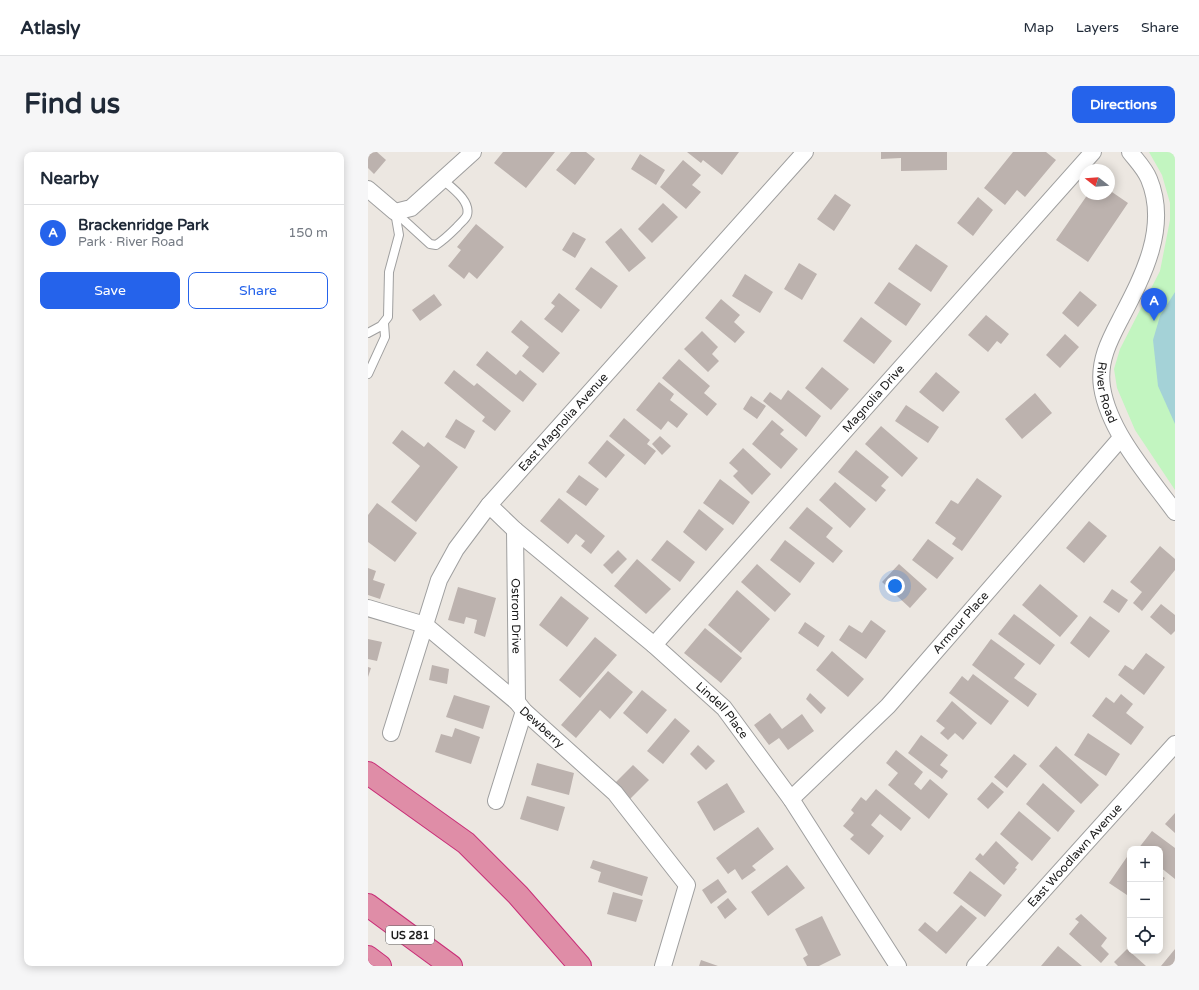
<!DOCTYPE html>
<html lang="en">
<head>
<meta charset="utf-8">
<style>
  body { margin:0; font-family:"Varela Round",sans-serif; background:#f6f6f7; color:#1f2937 }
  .controls { position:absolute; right:12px; bottom:12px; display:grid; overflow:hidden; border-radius:8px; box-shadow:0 2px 10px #0003 }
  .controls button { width:36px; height:36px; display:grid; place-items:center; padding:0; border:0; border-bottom:1px solid #e0e1e3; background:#fff; color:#1f2937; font:20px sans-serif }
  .compass { position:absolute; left:711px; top:12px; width:36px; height:36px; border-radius:50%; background:#fff; box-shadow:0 2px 10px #0003; rotate:287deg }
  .you { position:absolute; left:527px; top:434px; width:14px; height:14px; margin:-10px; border:3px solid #fff; border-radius:50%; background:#1a73e8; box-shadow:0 0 0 6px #1a73e833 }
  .badge { display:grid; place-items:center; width:26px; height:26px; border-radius:50%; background:#2563eb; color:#fff; font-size:13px; font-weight:700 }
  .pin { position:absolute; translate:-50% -33px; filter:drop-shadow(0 1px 2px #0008) }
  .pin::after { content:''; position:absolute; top:21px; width:14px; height:12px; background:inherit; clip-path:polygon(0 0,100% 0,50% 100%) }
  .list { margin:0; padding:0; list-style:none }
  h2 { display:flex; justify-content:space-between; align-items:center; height:52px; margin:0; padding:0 16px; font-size:17px }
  h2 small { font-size:13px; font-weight:400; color:#747a83 }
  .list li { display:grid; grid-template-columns:26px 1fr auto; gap:12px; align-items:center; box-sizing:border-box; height:56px; padding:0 16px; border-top:1px solid #e0e1e3 }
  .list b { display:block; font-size:15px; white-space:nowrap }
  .list p { margin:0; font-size:13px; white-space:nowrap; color:#747a83 }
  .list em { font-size:13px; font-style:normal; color:#747a83 }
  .actions { display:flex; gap:8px; padding:12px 16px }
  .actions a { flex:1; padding:9px 0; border:1px solid #2563eb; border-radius:8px; text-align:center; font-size:14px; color:#2563eb }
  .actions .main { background:#2563eb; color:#fff }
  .icon { flex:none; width:22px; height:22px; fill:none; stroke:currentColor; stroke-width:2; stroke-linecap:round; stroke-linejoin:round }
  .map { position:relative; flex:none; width:807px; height:814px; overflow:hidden; border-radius:8px }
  header { display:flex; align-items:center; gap:24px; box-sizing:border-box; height:56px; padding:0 20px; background:#fff; border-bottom:1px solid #e0e1e3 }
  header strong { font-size:19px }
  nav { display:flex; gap:22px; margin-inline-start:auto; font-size:14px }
  .intro { display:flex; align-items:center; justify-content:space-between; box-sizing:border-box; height:96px; padding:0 24px }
  h1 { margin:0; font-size:28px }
  .button { padding:10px 18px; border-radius:8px; background:#2563eb; color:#fff; font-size:14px; font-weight:700 }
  main { display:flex; gap:24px; padding:0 24px }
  aside { flex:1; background:#fff; border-radius:8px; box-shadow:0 2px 10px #0003 }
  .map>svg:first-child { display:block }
  .park { fill:#c2f5c0 }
  .water { fill:#a4d2d7 }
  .building { fill:#bcb2ae }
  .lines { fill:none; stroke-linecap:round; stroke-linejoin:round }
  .lane-casing { stroke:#9f9f9f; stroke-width:10 }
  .street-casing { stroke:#9f9f9f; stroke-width:18 }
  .highway-casing { stroke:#c92f78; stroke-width:24 }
  .lane { stroke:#fff; stroke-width:8 }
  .street { stroke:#fff; stroke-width:16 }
  .highway { stroke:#df8da7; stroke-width:22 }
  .labels { text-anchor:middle; stroke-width:3; stroke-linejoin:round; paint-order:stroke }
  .shield { fill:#fff; stroke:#5f5f5f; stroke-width:1 }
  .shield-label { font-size:11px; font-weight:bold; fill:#1b1b1b }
  .street-label { font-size:12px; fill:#1b1b1b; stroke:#fff }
</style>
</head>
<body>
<header>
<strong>Atlasly</strong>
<nav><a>Map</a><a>Layers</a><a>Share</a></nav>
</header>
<div class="intro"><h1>Find us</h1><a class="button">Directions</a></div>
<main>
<aside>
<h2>Nearby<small></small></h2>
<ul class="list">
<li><span class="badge">A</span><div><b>Brackenridge Park</b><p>Park · River Road</p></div><em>150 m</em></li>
</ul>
<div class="actions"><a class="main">Save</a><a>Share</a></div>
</aside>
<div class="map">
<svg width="807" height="814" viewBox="0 0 807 814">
  <rect width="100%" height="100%" fill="#ece7e1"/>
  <path class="park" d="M 781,0 L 807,0 L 807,338 L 767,278 L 749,236 L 746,217 L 752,197 L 792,119 L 802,68 L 802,51 L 794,23 Z"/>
  <path class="water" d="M 807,140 L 807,272 L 790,234 L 785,188 L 792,164 Z"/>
  <path class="building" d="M 0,0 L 9,0 L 18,8 L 6,22 L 0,16 Z
    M 135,0 L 187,0 L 158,36 L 126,11 Z
    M 203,0 L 218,0 L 227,7 L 207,33 L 188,18 Z
    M 319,0 L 371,0 L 354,23 L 335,8 L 333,11 Z
    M 513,0 L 579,0 L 579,18 L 533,19 L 533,6 L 513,7 Z
    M 645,0 L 678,0 L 688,8 L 657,45 L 649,38 L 637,53 L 616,36 Z
    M 272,2 L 297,18 L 288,33 L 263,17 Z
    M 315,8 L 333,23 L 324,33 L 333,40 L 318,57 L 292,35 Z
    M 741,38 L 760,51 L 720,110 L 688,88 L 720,42 L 741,42 Z
    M 467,42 L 483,53 L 466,79 L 449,67 Z
    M 610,45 L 625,58 L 605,84 L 589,71 Z
    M 295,51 L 310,65 L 284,91 L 270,77 Z
    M 108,72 L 136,95 L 109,127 L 101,120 L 96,127 L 80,114 L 93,98 L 89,95 Z
    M 253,76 L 278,106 L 261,120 L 237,90 Z
    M 205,80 L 218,87 L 207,106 L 194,98 Z
    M 548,92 L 580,114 L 563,140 L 530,117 Z
    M 431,111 L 449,122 L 434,148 L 416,137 Z
    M 223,115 L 250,134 L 233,157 L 207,137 Z
    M 377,122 L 405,140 L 392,161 L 364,144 Z
    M 521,130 L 553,152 L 538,174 L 506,151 Z
    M 712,139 L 729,153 L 710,175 L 694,161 Z
    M 191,141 L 212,158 L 194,181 L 176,167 L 187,154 L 183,151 Z
    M 66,142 L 74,153 L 52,169 L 44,158 Z
    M 353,147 L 372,163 L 366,170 L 377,180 L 367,191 L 337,166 Z
    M 618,163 L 641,182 L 633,192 L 629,189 L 620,200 L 600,183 Z
    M 493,165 L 524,189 L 506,212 L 475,189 Z
    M 153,168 L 192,201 L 175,221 L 154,204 L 161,195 L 143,180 Z
    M 334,179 L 350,195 L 344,202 L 351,209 L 340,220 L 316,197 Z
    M 697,182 L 711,195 L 692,216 L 678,203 Z
    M 119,199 L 148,223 L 152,218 L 169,232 L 155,250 L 108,213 Z
    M 311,207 L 342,234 L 336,241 L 349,252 L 339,264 L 294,226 Z
    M 454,215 L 481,237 L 463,258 L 437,236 Z
    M 86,218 L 106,234 L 109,231 L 143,259 L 127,279 L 114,269 L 117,265 L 76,231 Z
    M 568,220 L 592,240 L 575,260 L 551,240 Z
    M 291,230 L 306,242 L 302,248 L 320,262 L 309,276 L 300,269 L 293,278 L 268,258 Z
    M 420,238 L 453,264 L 438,285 L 395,249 L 402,240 L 413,248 Z
    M 667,241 L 684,261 L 654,287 L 637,267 Z
    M 383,244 L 398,254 L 389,267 L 375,257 Z
    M 538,253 L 571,275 L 560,291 L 527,269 Z
    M 256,266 L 282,288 L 279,292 L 288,299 L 277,313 L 241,284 Z
    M 88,267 L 107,279 L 97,297 L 77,285 Z
    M 404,268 L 416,278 L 412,282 L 430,297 L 413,317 L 384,292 Z
    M 513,274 L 550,306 L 534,325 L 497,292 Z
    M 34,278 L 56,295 L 60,290 L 90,315 L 48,370 L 23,350 L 52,314 L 24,291 Z
    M 292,284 L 303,294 L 294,303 L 284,292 Z
    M 239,288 L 257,303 L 238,326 L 220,311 Z
    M 375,296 L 403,322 L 384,343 L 365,324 L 370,319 L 361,311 Z
    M 488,298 L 521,325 L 513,334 L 518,338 L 508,350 L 470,320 Z
    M 211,323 L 231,337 L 218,354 L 198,340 Z
    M 609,326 L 634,344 L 594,399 L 584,392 L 588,386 L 567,371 L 583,348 L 590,352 Z
    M 352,327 L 382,350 L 365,373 L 335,351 Z
    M 467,330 L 498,357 L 482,376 L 451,348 Z
    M 191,346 L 237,384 L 223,402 L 213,394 L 217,389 L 208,382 L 200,392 L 172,369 Z
    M 9,351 L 49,381 L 27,410 L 0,390 L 0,363 Z
    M 439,355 L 465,376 L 458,385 L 475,399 L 465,411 L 421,376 Z
    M 331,357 L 356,377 L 338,399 L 315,380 Z
    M 721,369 L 739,384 L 716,411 L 698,396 Z
    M 560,387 L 586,406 L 569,427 L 544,408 Z
    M 299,388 L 327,410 L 312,430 L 283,408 Z
    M 417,388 L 447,411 L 432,431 L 402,408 Z
    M 792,394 L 807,407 L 807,418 L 774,459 L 765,451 L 774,440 L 762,430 Z
    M 250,398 L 259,407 L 244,422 L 235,413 Z
    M 269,407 L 303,437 L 278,462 L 246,434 Z
    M 389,412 L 423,442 L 407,460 L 373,430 Z
    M 531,412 L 559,437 L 542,456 L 514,430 Z
    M 0,416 L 8,419 L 5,428 L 17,432 L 12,447 L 0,443 Z
    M 672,432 L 710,464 L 692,485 L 654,453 Z
    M 90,435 L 128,446 L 117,485 L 106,481 L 109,468 L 98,465 L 96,472 L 80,468 Z
    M 744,437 L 760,448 L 751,461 L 735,450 Z
    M 369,438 L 402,467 L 373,501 L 340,473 Z
    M 193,444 L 221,466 L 199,495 L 171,473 Z
    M 793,452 L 807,463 L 807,479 L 803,483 L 782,465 Z
    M 646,462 L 687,493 L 672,513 L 630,482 Z
    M 722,464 L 742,479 L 721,506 L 702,491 Z
    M 503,468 L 518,479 L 498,507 L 471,488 L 481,473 L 494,481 Z
    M 437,470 L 457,484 L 450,495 L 430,481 Z
    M 337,476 L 374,506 L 353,531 L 316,501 Z
    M 227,485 L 249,503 L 212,546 L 191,528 Z
    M 0,487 L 14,490 L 9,509 L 0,507 Z
    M 623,487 L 657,512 L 646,526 L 669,542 L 660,555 L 604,513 Z
    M 464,499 L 496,527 L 480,545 L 448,518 Z
    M 778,501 L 797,515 L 776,543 L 750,523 L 757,513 L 765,518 Z
    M 64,513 L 81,517 L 79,532 L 61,528 Z
    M 0,515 L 3,516 L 0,525 Z
    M 240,519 L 265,540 L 242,567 L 232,558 L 208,586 L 193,573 Z
    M 605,522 L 641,549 L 623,573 L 581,541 L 594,524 L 600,529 Z
    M 274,538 L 299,558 L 279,582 L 255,561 Z
    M 442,541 L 458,556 L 453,562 L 438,547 Z
    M 753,542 L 765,552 L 758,561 L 776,575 L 763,593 L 724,564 L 738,545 L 746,551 Z
    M 86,543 L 122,554 L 115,577 L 78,565 Z
    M 584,549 L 609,571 L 595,588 L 587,581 L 580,588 L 572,581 L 577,576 L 568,569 Z
    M 402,561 L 414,577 L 434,562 L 446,579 L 420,598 L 411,586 L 401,593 L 386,573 Z
    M 307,566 L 322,579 L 295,612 L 279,599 Z
    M 87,576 L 112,585 L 103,612 L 67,600 L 73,582 L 84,585 Z
    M 720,581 L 752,602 L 738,624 L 706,603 Z
    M 553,583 L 580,603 L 572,613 L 580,619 L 574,627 L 540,601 Z
    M 330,593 L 347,609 L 338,618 L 322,602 Z
    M 688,594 L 731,633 L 713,652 L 671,614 Z
    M 528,598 L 555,620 L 546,632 L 553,638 L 562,627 L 580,642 L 561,667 L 520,633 L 530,621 L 518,611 Z
    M 646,602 L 659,612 L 639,636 L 626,625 Z
    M 169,611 L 206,621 L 201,643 L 163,633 Z
    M 265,613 L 281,628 L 258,651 L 242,636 Z
    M 624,630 L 636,640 L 620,657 L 609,647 Z
    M 359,631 L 377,660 L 346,679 L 329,650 Z
    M 675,631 L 707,659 L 690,680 L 658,652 Z
    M 508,637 L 543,666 L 533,679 L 512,662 L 503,673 L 516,684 L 501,703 L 482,687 L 486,683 L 475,674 L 486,661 L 483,658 L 493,645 L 498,649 Z
    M 159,644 L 197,655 L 190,679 L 152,667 Z
    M 651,659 L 683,686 L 664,709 L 632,682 Z
    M 807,661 L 807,681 L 797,672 Z
    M 390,675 L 406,697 L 384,714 L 388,718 L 374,728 L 367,717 L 360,722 L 348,706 Z
    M 784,679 L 807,696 L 807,727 L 792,715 L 792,697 L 770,697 Z
    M 628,689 L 651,711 L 647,716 L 649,717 L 636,733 L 607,707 L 612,701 L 615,704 Z
    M 761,702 L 762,703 L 762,745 L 741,731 Z
    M 225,708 L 280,725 L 274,744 L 230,730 L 233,720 L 222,716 Z
    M 419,713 L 437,736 L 400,764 L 383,740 Z
    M 602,719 L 634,743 L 617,765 L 585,741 Z
    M 792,723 L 797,726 L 792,733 Z
    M 350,727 L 359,740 L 343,752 L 334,738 Z
    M 245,740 L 275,748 L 268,770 L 239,762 Z
    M 360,746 L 369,757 L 357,767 L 349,755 Z
    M 593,753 L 609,766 L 578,802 L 550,778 L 557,770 L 569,780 Z
    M 713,762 L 739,786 L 733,794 L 741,802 L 733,811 L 701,782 L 711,770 L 707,767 Z
    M 454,764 L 473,803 L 451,814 L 439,814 L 435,806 L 440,803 L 427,777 Z
    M 690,794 L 714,814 L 673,814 Z
    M 759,797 L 778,814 L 750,814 L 746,810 Z
    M 807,797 L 807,814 L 793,814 Z
    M 333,808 L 350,814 L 331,814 Z"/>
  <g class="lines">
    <g class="lane-casing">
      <path id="lane" d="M 27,60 L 62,92 L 68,93 C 76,88 82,82 89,75 C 92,71 98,67 99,63 C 103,49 84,36 75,28
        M 0,181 L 13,174 L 20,165 L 21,120 L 31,83 L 27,60
        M 0,222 L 17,185 L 16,171"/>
    </g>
    <g class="street-casing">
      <g id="street">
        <path id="s1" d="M 762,0 C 769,9 777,17 781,27 C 801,75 775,124 753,166 C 742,187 730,209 734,235 C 741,280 780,323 807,360"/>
        <path d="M 0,37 L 27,60 L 43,56 L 105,0"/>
        <path id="s2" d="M 121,353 L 147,378 L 286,493 L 356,556 L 423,647 L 530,814"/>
        <path id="s3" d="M 147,378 L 149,550"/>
        <path id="s4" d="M 0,456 L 57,473 L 149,550 L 156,559 L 247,641 L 319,733 L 295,814"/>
        <path id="s5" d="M 286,493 L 725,0"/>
        <path id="s6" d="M 23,581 L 71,428 L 88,397 L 121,353 L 437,0"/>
        <path id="s7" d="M 423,647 L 520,554 L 753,286"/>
        <path d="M 128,649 L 156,559"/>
        <path id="s8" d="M 607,814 L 807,592"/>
      </g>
    </g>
    <g class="highway-casing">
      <path id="highway" d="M 0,621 L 98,691 L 150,743 L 212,814
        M 0,753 L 83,814
        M 0,805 L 12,814"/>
    </g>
    <use href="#lane" class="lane"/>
    <use href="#street" class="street"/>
    <use href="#highway" class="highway"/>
  </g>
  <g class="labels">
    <rect class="shield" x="18" y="774" width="48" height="18" rx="3"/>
    <g class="shield-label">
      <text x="42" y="787">US 281</text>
    </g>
    <g class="street-label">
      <text dy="4" stroke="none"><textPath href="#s1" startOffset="259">River Road</textPath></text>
      <text dy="4" stroke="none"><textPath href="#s5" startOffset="330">Magnolia Drive</textPath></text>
      <text dy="4" stroke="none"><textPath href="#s6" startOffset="362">East Magnolia Avenue</textPath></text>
      <text dy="4" stroke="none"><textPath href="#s3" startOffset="86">Ostrom Drive</textPath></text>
      <text dy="4" stroke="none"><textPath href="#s7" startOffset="245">Armour Place</textPath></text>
      <text dy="4" stroke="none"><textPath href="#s2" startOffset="311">Lindell Place</textPath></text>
      <text dy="4" stroke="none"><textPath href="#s4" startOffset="215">Dewberry</textPath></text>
      <text dy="4" stroke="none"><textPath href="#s8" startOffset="149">East Woodlawn Avenue</textPath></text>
    </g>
  </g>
</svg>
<div class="controls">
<button>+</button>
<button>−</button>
<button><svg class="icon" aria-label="locate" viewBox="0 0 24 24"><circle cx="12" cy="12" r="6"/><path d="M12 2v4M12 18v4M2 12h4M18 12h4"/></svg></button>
</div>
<svg class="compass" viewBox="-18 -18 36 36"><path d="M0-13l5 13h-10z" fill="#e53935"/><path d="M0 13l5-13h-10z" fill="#747a83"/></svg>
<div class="you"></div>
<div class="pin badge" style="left:786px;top:169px">A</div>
</div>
</main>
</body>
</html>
